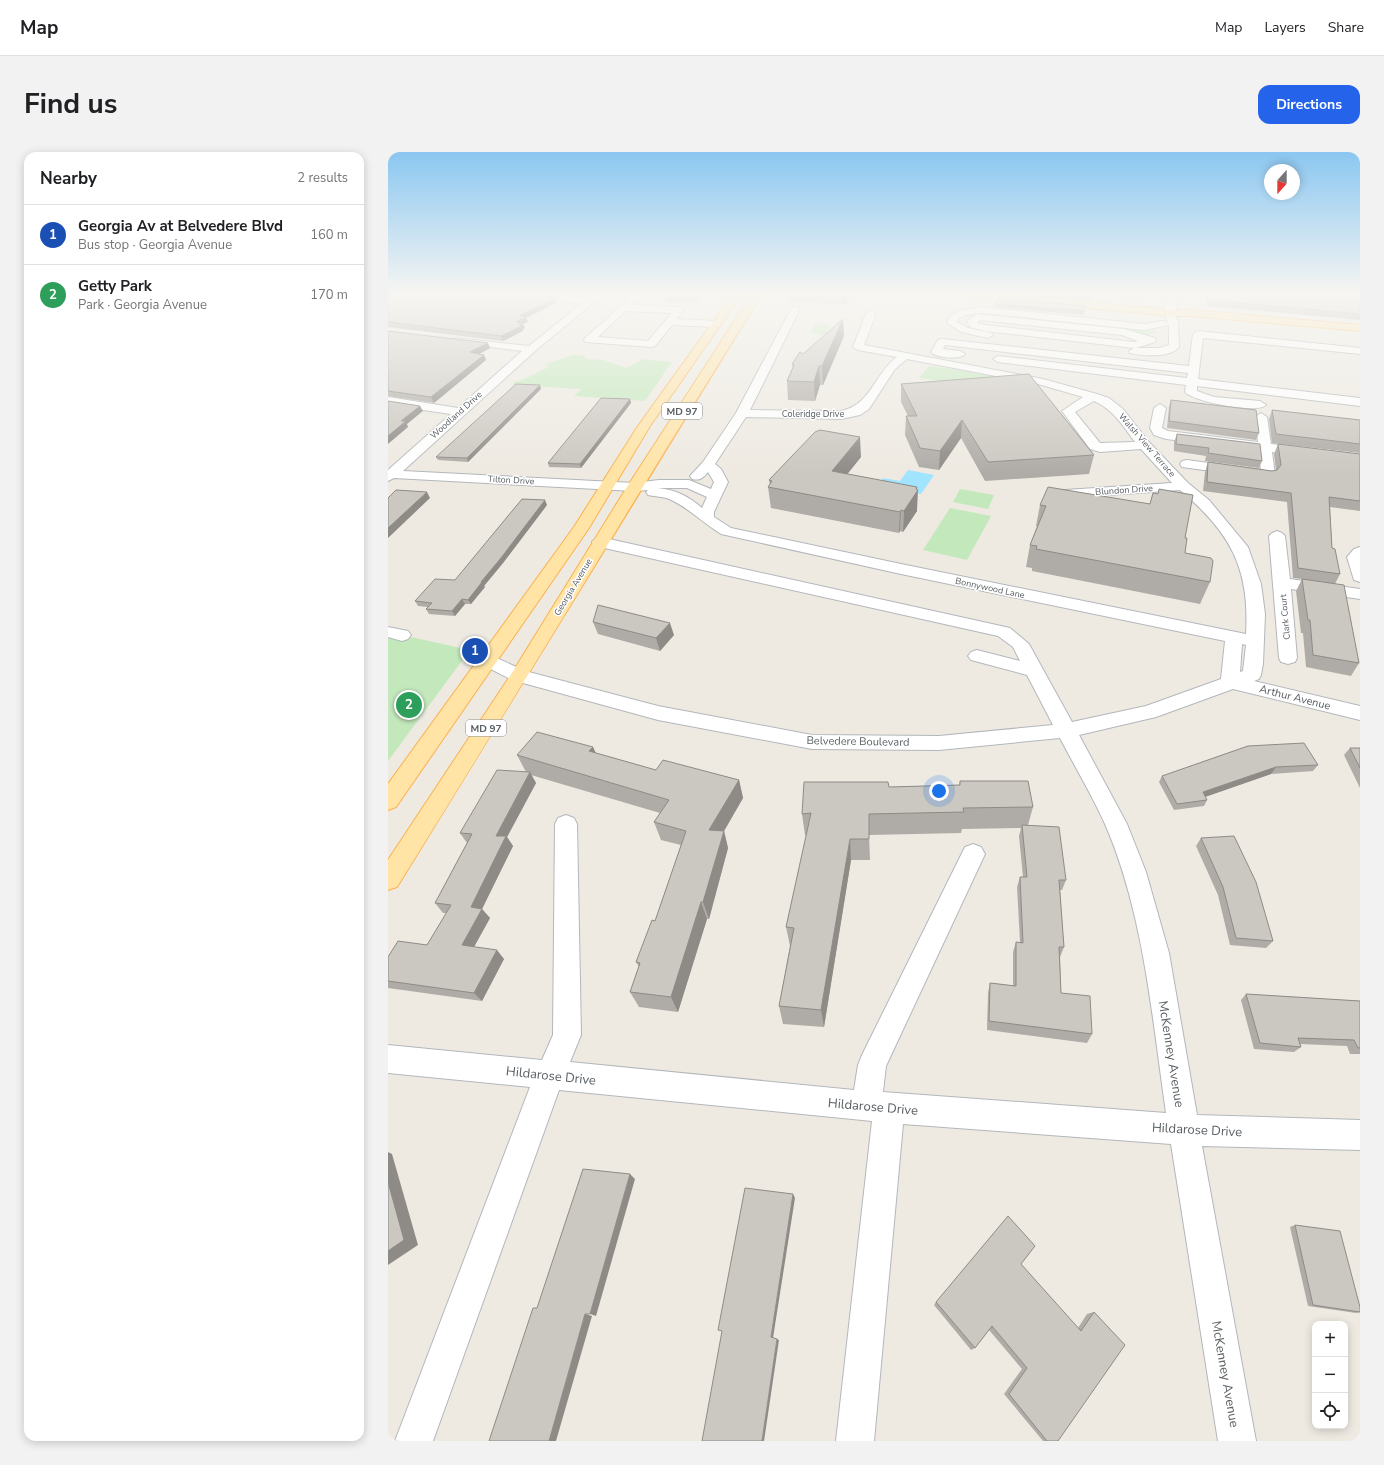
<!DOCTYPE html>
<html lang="en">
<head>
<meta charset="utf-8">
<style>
  body { margin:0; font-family:"Nunito Sans",sans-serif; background:#f2f2f2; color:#202124 }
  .controls { position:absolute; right:12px; bottom:12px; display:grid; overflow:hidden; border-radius:8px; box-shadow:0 2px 10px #0003 }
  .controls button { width:36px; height:36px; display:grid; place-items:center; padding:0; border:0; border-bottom:1px solid #e0e0e0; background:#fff; color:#202124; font:20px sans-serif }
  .compass { position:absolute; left:876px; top:12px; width:36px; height:36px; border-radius:50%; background:#fff; box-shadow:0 2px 10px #0003; rotate:201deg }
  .you { position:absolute; left:551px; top:639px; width:14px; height:14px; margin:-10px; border:3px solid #fff; border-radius:50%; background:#1a73e8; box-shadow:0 0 0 6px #1a73e833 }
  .badge { display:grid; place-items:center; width:26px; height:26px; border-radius:50%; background:#2563eb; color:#fff; font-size:13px; font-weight:700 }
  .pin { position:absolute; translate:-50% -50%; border:2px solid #fff; box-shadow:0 1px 4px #0006 }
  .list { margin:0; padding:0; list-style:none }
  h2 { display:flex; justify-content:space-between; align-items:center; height:52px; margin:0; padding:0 16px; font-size:17px }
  h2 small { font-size:13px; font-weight:400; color:#757577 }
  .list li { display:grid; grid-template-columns:26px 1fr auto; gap:12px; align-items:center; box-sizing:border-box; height:60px; padding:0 16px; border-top:1px solid #e0e0e0 }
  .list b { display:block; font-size:15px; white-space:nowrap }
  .list p { margin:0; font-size:13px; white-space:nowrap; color:#757577 }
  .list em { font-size:13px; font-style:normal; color:#757577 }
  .icon { flex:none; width:22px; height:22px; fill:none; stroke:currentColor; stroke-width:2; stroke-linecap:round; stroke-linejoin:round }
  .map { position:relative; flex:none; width:972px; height:1289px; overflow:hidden; border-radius:12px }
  header { display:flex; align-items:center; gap:24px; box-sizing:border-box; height:56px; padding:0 20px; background:#fff; border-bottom:1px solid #e0e0e0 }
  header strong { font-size:19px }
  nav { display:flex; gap:22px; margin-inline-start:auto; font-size:14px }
  .intro { display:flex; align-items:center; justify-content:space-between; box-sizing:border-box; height:96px; padding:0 24px }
  h1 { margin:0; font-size:28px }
  .button { padding:10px 18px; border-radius:12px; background:#2563eb; color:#fff; font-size:14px; font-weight:700 }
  main { display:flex; gap:24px; padding:0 24px }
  aside { flex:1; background:#fff; border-radius:12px; box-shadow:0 2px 10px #0003 }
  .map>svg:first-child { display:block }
  .green { fill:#c3e8bc }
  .water { fill:#a1e4ff }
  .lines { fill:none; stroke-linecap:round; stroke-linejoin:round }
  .minor-casing { stroke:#b3b7bb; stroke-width:2 }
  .major-casing { stroke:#fbb14e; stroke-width:2 }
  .minor { fill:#fff; fill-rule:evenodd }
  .major { fill:#ffe4a6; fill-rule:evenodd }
  .wall { fill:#afaba6 }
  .shaded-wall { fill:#8e8b87 }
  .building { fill:#cbc7c1; stroke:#8e8b87 }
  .labels { text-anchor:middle; stroke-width:3; stroke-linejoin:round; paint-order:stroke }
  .far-street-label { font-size:9px; fill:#5a6064; stroke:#fff }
  .shield { fill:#fff; stroke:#8c9092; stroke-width:1 }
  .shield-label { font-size:10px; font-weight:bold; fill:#5a6064 }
  .street-label { font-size:11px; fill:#5a6064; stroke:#fff }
  .near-street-label { font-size:13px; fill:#5a6064; stroke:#fff }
</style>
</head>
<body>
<header>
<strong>Map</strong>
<nav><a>Map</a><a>Layers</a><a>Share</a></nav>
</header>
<div class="intro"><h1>Find us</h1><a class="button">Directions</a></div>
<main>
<aside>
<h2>Nearby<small>2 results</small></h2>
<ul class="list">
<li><span class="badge" style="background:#1a4fb4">1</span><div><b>Georgia Av at Belvedere Blvd</b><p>Bus stop · Georgia Avenue</p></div><em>160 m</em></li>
<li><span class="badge" style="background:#2e9e5b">2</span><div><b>Getty Park</b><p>Park · Georgia Avenue</p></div><em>170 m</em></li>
</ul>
</aside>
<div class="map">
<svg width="972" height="1289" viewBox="0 0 972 1289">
  <rect width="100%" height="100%" fill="#eeeae2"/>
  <path class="green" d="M 597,161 L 611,162 L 767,179 L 764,183 L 748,184 L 733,176 L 588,162 Z
    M 427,172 L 443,173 L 439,181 L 434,183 L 422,181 Z
    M 185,203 L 197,204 L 198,207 L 215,208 L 238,216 L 255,207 L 284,210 L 257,249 L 186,244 L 193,237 L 125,233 L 126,230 C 140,227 149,220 161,215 L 157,212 Z
    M 541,214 L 605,222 L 597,234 L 531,226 Z
    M 572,337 L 606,343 L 600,357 L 565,350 Z
    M 562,356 L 603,364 L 579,408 L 535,398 Z
    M 0,480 L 82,498 L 0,609 Z"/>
  <path class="water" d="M 520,318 L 546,323 L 533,342 L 489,334 L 495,326 L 512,329 Z"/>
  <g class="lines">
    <g class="minor-casing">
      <path id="minor" d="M 133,142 L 161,142 L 200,146 L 206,142 L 216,142 L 147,199 L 15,319 L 246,331 L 271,328 L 301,328 L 323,337 L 326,330 L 320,320 C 315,326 312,329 304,327 L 302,324 L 315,310 L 348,261 L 404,155 L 407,154 L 412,157 L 362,258 L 453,259 C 483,253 486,222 509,205 L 470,198 L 465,195 L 478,162 L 483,159 L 488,162 L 476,193 L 655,227 L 709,242 L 721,246 L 735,257 L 761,290 L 800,331 L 821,348 L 860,395 L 873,432 L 877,462 L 875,512 L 873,523 L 871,527 L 866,529 L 972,554 L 972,568 L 845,537 L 768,565 L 691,583 L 739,672 L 758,720 L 781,801 L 809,963 L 972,968 L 972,998 L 814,994 L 868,1289 L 830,1289 L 783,992 L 515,972 L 486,1289 L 448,1289 L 484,969 L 171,938 L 45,1289 L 7,1289 L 142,935 L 0,921 L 0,893 L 154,908 L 165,883 L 167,672 L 170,666 L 178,663 L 186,666 L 189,672 L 193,883 L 182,910 L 466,938 L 470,913 L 474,903 L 577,695 L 585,692 L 593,695 L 597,702 L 498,914 L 495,940 L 778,961 C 764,865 756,762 717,672 C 704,643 687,615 672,586 L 551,598 L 424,597 L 270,568 L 124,528 L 93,512 L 91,508 L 93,504 L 100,502 L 137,519 L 270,554 L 424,583 L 551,584 L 665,573 L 639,523 L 583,508 L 580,504 L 583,500 L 589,498 L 632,509 L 625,495 L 610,484 L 212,395 L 207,393 L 204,390 L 207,387 L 212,385 L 622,476 L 641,492 L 684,570 L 758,554 L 833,527 L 837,489 L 513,422 L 333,382 C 315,371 300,355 281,347 C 275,344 267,345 260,343 L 258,340 L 260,338 L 246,339 L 6,326 L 0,329 L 0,318 L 63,262 L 0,253 L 0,245 L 70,256 L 134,199 L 71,191 L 66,188 L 67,186 L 141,194 L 194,151 L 137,145 ZM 519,207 L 650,232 L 695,245 L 674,259 L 702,297 L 712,300 L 753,297 L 784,331 L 677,338 L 672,339 L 670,342 L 672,345 L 677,346 L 792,338 C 842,380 862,416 858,482 L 513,412 L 343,376 L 326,365 L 326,360 L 340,330 L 333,317 L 327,312 L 358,265 L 453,267 L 472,263 L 481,257 L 507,217 ZM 706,249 C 725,257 735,274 747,290 L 712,291 L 687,260 ZM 270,336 L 299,336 L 319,345 L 314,356 C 300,344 288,338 270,336 ZM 854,492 L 858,493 L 855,519 L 852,520 Z
        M 247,142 L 257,142 L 244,153 L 291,155 L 296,158 L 288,167 L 327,169 L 332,172 L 327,175 L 284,173 L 267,194 L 263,195 L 197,190 L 196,188 L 197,186 ZM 237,159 L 284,161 L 260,189 L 210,185 Z
        M 786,142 L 796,142 L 789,149 L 787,165 L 790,168 L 791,195 C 782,206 755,204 742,201 L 741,199 L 746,196 L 597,179 L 582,175 L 579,169 L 589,162 L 736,177 L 767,186 L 768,188 L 767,190 L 748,196 L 771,196 L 781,193 L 781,173 L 756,178 L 594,161 L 578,163 L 570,167 L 569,170 L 580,176 L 604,181 L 605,183 L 600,186 L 573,180 L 559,171 L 562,164 L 573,158 L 594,155 L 756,172 L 776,169 L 780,171 C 776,161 776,150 786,142 ZM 591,168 L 734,183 L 750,189 L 746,190 L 597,173 L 589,171 Z
        M 810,179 L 972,196 L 972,202 L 815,186 L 810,227 L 972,246 L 972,254 L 809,234 L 809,239 L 826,245 L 872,249 L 878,253 C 871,262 805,250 797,240 L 798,233 L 610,210 L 605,207 L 610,204 L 799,226 L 800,221 L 557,193 L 555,197 L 572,199 L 577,202 C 572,208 548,206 543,200 L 550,188 L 554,187 L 801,214 L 805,182 Z
        M 772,252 L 778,256 L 774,276 L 780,279 L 870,290 L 867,265 L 873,261 L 879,265 L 883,292 L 972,303 L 972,311 L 884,300 L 887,323 L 885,326 L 880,327 L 794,315 L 792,312 L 794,309 L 799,308 L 873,318 L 870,298 L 778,287 L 766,283 L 762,276 L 766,256 Z
        M 889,379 L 894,381 L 897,384 L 902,427 L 972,437 L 972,447 L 903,437 L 909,506 L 907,510 L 900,512 L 893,510 L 891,506 L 881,384 L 884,381 Z
        M 972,395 L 972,430 L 966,428 L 959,405 L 966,397 Z
        M 0,475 L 20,479 L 23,483 L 20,487 L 14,489 L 0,485 Z"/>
    </g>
    <g class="major-casing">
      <path id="major" d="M 345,142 L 354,142 L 262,274 L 201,376 L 8,655 L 0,658 L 0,632 L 186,375 L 250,274 Z
        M 364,142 L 374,142 C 251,339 132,538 9,735 L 0,738 L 0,708 L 124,521 L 239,335 Z
        M 580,142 L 610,142 L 783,158 L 804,158 L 972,173 L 972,179 L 804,164 L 783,164 L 584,145 Z"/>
    </g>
    <use href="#minor" class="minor"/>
    <use href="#major" class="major"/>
  </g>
  <path class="wall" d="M 0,142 L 170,150 L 138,166 L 140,170 L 135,172 L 137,176 L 135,177 L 135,179 L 115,189 L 0,175 Z
    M 277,142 L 314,142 L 307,151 L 278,150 Z
    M 398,142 L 463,142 L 457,152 L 399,150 Z
    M 624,142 L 758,142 L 756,147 L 704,142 L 701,149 Z
    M 818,142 L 972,142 L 972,168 L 819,154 Z
    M 607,152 L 698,154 L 695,163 L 607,155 Z
    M 0,179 L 102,196 L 91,202 L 96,203 L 98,208 L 46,251 L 0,244 Z
    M 456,184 L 435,233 L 432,233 L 427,249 L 400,248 L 399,229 L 405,215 L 404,212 L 415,202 Z
    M 513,232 L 706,303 L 701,322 L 597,329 L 573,286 L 551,318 L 531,315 L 517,283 L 518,264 L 520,264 L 513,250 Z
    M 153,237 L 80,310 L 50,308 L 48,305 Z
    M 242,247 L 243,251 L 193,316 L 161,315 L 160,311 Z
    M 783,248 L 871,281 L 868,288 L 779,276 L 781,255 Z
    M 884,258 L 972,268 L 972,301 L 884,291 L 881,267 Z
    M 789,282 L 874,309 L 871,316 L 817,309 L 818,304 L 786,299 L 786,290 Z
    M 890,292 L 972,302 L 972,359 L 942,355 L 944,396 L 952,422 L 947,432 L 971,511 L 963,524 L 918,515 L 915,481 L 913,481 L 908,439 L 914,427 L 905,426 L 899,350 L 815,339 L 817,320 L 820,310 L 884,319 L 888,318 L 886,302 Z
    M 473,305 L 459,322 L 529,338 L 529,359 L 515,380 L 512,379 L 511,381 L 383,356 L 380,335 L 382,333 L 381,328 Z
    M 765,341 L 797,386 L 797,401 L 822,430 L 812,452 L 644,419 L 644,416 L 638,415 L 642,393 L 649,374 L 648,374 L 652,353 L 762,352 Z
    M 159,353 L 115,411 L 96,434 L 97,435 L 83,452 L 77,452 L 67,464 L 41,462 L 38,457 L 40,455 L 30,454 L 27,449 L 67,428 Z
    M 205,470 L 286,483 L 272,499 L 210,482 Z
    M 860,594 L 930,613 L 925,619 L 883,622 L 817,645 L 819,648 L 816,654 L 786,658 L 771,630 L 774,624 Z
    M 205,595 L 208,601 L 268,618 L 351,628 L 355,646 L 336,679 L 340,696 L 321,767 L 319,767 L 290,860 L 251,855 L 242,840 L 251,815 L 248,810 L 267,769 L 293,693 L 273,688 L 266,670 L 272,661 L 143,623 L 148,631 L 119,685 L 125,694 L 94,757 L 102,766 L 86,795 L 116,807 L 94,849 L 0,836 L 0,805 L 39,793 L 59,761 L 55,761 L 47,751 L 79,691 L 72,681 L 138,620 L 129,603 Z
    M 962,596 L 972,596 L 972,636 L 956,603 Z
    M 572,629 L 645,655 L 640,673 L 678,728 L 674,738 L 672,738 L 676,795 L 672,805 L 673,841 L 704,882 L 699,891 L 599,878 L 600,841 L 602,831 L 625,834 L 625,800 L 628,790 L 632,790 L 629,735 L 632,725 L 635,725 L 631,684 L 633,676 L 574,677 L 573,681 L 481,683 L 482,708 L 463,708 L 436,875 L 395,872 L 391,854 L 402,794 L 398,775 L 419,683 L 417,683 L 414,662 L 501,635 L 571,633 Z
    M 813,686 L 885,789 L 878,796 L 842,793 L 830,743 L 808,694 Z
    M 858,842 L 972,849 L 972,902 L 962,902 L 959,894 L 912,892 L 913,895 L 906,900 L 866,897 L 853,848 Z
    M 907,1073 L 972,1160 L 968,1161 L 920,1154 L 902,1075 Z
    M 548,1150 L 690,1176 L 699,1162 L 706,1160 L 670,1289 L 655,1289 L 616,1242 L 634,1217 L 601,1178 L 587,1196 L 583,1198 L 546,1153 Z"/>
  <path class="shaded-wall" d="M 305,142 L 314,142 L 307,151 Z
    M 457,142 L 463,142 L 457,152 L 456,143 Z
    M 703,142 L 704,142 L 701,149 L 702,143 Z
    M 168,145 L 170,150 L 138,166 L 140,170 L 135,172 L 137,176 L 135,177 L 135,179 L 115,189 L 113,184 L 128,170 L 131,164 Z
    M 455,167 L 456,184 L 435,233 L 434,214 Z
    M 100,191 L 102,196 L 84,206 L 82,200 Z
    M 96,203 L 98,208 L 46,251 L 43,245 Z
    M 431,214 L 432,233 L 427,249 L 426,230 Z
    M 152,233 L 153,237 L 80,310 L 79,306 Z
    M 242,247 L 243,251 L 193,316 L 192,312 Z
    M 32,254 L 35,259 L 19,272 L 20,275 L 0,292 L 0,284 L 13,269 Z
    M 574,268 L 573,286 L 551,318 L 552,299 Z
    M 472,285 L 473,305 L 445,340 L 444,319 Z
    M 529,335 L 529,340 L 530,338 L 529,359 L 515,380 L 516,359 Z
    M 39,340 L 42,346 L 0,386 L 0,376 Z
    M 157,348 L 159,353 L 115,411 L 96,434 L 97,435 L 83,452 L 80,448 L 93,430 Z
    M 513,358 L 512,379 L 511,381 L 512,360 Z
    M 74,447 L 77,452 L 67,464 L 64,459 Z
    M 282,471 L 286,483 L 272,499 L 268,486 Z
    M 205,595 L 213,614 L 201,599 Z
    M 888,615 L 883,622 L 811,647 L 815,640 Z
    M 142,620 L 148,631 L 119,685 L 125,694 L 94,757 L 102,766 L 82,802 L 74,793 L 83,755 L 108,684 Z
    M 351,628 L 355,646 L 336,679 L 340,696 L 321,767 L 315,750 L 321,678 Z
    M 462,687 L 463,708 L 436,875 L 433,858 Z
    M 313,750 L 319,767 L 290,860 L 283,845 Z
    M 109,798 L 116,807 L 94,849 L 86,841 Z
    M 0,1000 L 4,1002 L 30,1093 L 0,1113 Z
    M 242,1022 L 247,1027 L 208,1164 L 202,1162 Z
    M 405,1042 L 407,1046 L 385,1186 L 383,1185 Z
    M 197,1162 L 204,1164 L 168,1289 L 161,1289 Z
    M 389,1187 L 391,1188 L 376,1289 L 374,1289 Z"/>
  <path class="building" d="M 0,142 L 136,142 L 168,145 L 131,164 L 138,165 L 128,170 L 135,171 L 131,173 L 134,174 L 113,184 L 0,170 Z
    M 413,142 L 457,142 L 456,143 Z
    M 688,142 L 703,142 L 702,143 Z
    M 820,142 L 972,142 L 972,162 L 821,148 Z
    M 611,146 L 698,154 L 696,159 L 607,152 Z
    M 455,167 L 434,214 L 431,214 L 426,230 L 399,229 L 406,213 L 404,212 L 412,200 L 415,202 Z
    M 0,179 L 100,191 L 82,200 L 96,203 L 43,245 L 0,239 Z
    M 641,222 L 706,303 L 600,310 L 574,268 L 552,299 L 532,296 L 518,264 L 529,264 L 513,232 Z
    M 128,232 L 152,233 L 79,306 L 48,305 Z
    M 213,246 L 242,247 L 192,312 L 160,311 Z
    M 783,248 L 868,258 L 871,281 L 781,269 Z
    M 0,249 L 32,254 L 13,269 L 18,269 L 0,284 Z
    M 884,258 L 972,268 L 972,292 L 888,282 Z
    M 432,278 L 472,285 L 444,319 L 529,335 L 528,337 L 530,338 L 516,359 L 513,358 L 512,360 L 380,335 L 384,329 L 381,328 L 427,280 Z
    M 789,282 L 872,292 L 874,309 L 820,301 L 821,296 L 788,292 Z
    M 890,292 L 972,302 L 972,349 L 941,345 L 944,396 L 947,397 L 952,422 L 910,416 L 903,341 L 819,330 L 820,310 L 884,319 L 889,318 L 893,313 Z
    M 660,335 L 762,352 L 765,341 L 770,342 L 771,337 L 805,343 L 797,386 L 799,386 L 797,401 L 823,406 L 825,409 L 822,430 L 648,397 L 649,394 L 642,393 L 658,354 L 652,353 Z
    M 8,338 L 39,340 L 0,376 L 0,346 Z
    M 134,347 L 157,348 L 113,406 L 93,430 L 94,430 L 80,448 L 74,447 L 64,459 L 38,457 L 44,451 L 27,449 L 47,427 L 67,428 Z
    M 914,427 L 956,433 L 971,511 L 925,503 L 922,468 L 920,468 Z
    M 210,453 L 282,471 L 268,486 L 205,470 Z
    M 149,580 L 205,595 L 201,599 L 268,618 L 275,608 L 351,628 L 321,678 L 336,679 L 315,750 L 313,750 L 283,845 L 242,840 L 252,811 L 248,810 L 264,768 L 267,769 L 298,679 L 266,670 L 281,648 L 129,603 Z
    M 916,591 L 930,613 L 888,615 L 815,640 L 819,648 L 789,652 L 774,624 L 860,594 Z
    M 962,596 L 972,596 L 972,616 Z
    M 109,618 L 142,620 L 108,684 L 118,684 L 83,755 L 94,757 L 74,793 L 109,798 L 86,841 L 0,829 L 0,805 L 10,789 L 39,793 L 63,753 L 47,751 L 84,682 L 72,681 Z
    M 572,629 L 640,629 L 645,655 L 575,656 L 576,660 L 481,662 L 481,687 L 462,687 L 433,858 L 391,854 L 406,776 L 398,775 L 423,661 L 414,662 L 416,630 L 500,630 L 501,635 L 572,633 Z
    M 634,673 L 671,675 L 678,728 L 671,728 L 676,795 L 671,795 L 673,841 L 702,844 L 704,882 L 601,869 L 602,831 L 628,834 L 628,790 L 635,791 L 632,725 L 639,725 Z
    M 846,684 L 868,730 L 885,789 L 848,786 L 835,735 L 813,686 Z
    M 858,842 L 972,849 L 972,896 L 970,896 L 966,888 L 910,886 L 913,895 L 872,891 Z
    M 195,1017 L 242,1022 L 202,1162 L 197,1162 L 161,1289 L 101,1289 L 145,1156 L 149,1156 Z
    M 0,1030 L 16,1088 L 0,1099 Z
    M 357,1036 L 405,1042 L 383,1185 L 389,1187 L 374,1289 L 314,1289 L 334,1179 L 330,1178 Z
    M 620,1064 L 647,1094 L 633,1112 L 693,1179 L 706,1160 L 737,1193 L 670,1289 L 659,1289 L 621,1242 L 639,1216 L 604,1174 L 587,1196 L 548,1150 Z
    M 907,1073 L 952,1079 L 972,1155 L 972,1160 L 925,1153 Z"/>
  <linearGradient id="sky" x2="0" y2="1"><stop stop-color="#8bc7f1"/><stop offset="0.44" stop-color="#f7f6f2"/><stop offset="1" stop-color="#f7f6f2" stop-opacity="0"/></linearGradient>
  <rect width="972" height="322" fill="url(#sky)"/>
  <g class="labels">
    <g class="far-street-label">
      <text x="425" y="265">Coleridge Drive</text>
      <text transform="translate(68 263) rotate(-42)" y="3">Woodland Drive</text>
      <text transform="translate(759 293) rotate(49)" y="3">Walsh View Terrace</text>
      <text transform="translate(123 328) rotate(3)" y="3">Tilton Drive</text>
      <text transform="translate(736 338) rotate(-4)" y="3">Blundon Drive</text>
      <text transform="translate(185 435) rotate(-59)" y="3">Georgia Avenue</text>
      <text transform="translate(602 436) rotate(12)" y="3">Bonnywood Lane</text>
      <text transform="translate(897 465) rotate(-95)" y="3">Clark Court</text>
    </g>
    <g class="shield">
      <rect x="274" y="251" width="40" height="16" rx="3"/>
      <rect x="78" y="568" width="40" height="16" rx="3"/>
    </g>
    <g class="shield-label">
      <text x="294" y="263">MD 97</text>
      <text x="98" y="580">MD 97</text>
    </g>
    <g class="street-label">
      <text transform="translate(907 545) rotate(14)" y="4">Arthur Avenue</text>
      <text transform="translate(470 589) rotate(1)" y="4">Belvedere Boulevard</text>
    </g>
    <g class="near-street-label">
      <text transform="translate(784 902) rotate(81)" y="5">McKenney Avenue</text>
      <text transform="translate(163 923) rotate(6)" y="5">Hildarose Drive</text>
      <text transform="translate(485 954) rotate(5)" y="5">Hildarose Drive</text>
      <text transform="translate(809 977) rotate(3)" y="5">Hildarose Drive</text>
      <text transform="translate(838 1222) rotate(80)" y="5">McKenney Avenue</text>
    </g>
  </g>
</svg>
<div class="controls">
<button>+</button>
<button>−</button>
<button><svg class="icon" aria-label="locate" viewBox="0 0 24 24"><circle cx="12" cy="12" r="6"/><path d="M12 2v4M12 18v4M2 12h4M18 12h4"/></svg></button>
</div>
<svg class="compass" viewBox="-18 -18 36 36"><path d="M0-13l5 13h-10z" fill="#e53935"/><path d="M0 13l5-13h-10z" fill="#757577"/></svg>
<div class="you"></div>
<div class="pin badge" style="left:87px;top:499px;background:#1a4fb4">1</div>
<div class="pin badge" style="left:21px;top:553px;background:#2e9e5b">2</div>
</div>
</main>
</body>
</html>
